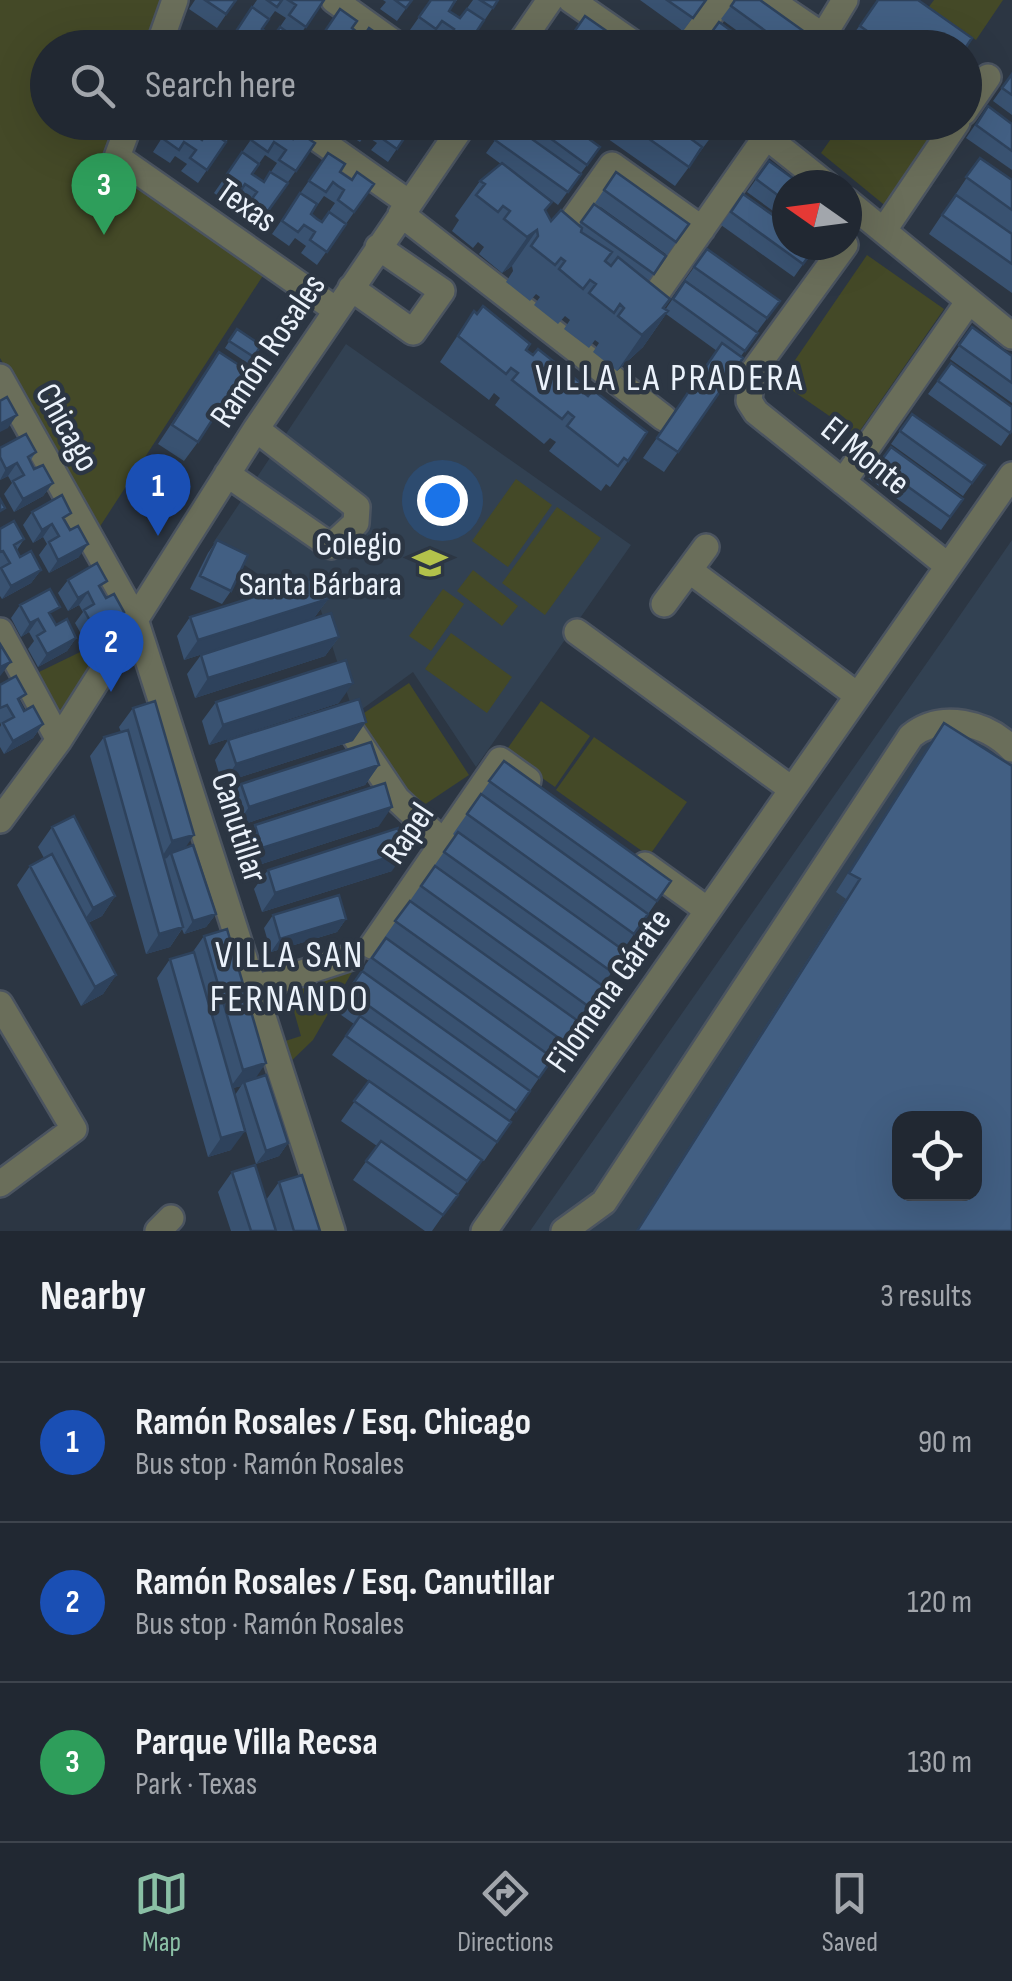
<!DOCTYPE html>
<html lang="en">
<head>
<meta charset="utf-8">
<style>
  body { margin:0; font-family:"Sofia Sans Condensed",sans-serif; background:#2d343e; color:#f1f3f6 }
  .controls { position:absolute; right:30px; bottom:30px; display:grid; overflow:hidden; border-radius:20px; box-shadow:0 10px 40px #0002 }
  .controls button { width:90px; height:90px; display:grid; place-items:center; padding:0; border:0; border-bottom:2px solid #3e444d; background:#212832; color:#f1f3f6; font:50px sans-serif }
  .compass { position:absolute; left:772px; top:170px; width:90px; height:90px; border-radius:50%; background:#212832; box-shadow:0 10px 40px #0002; rotate:284deg }
  .you { position:absolute; left:442px; top:500px; width:35px; height:35px; margin:-25px; border:8px solid #fff; border-radius:50%; background:#1a73e8; box-shadow:0 0 0 15px #1a73e833 }
  .badge { display:grid; place-items:center; width:65px; height:65px; border-radius:50%; background:#8abfa5; color:#fff; font-size:32px; font-weight:700 }
  .pin { position:absolute; translate:-50% -82px; filter:drop-shadow(0 2px 5px #0008) }
  .pin::after { content:''; position:absolute; top:52px; width:35px; height:30px; background:inherit; clip-path:polygon(0 0,100% 0,50% 100%) }
  .list { margin:0; padding:0; list-style:none }
  h2 { display:flex; justify-content:space-between; align-items:center; height:130px; margin:0; padding:0 40px; font-size:42px }
  h2 small { font-size:32px; font-weight:400; color:#a2a6ac }
  .list li { display:grid; grid-template-columns:65px 1fr auto; gap:30px; align-items:center; box-sizing:border-box; height:160px; padding:0 40px; border-top:2px solid #3e444d }
  .list b { display:block; font-size:38px; white-space:nowrap }
  .list p { margin:0; font-size:32px; white-space:nowrap; color:#a2a6ac }
  .list em { font-size:32px; font-style:normal; color:#a2a6ac }
  .icon { flex:none; width:55px; height:55px; fill:none; stroke:currentColor; stroke-width:2; stroke-linecap:round; stroke-linejoin:round }
  .map { position:relative; flex:none; width:1012px; height:1231px; overflow:hidden }
  .search { position:absolute; background:#212832; box-shadow:0 10px 40px #0002; left:30px; right:30px; top:30px; height:110px; display:flex; align-items:center; gap:25px; box-sizing:border-box; padding:0 35px; border-radius:55px; color:#a2a6ac; font-size:38px }
  .sheet { height:610px; background:#212832 }
  nav { display:flex; justify-content:space-around; align-items:center; box-sizing:border-box; height:140px; border-top:2px solid #3e444d; background:#212832; font-size:28px; color:#a2a6ac }
  nav a { display:grid; justify-items:center; gap:5px }
  nav .on { color:#8abfa5 }
  .map>svg:first-child { display:block }
  .built { fill:#324152; fill-rule:evenodd }
  .green { fill:#444927 }
  .lines { fill:none; stroke-linecap:round; stroke-linejoin:round }
  .minor-casing { stroke:#4b5460; stroke-width:30 }
  .minor { stroke:#6a6e5a; stroke-width:25 }
  .wall { fill:#395271; fill-rule:evenodd }
  .shaded-wall { fill:#2e425c }
  .building { fill:#425f83; stroke:#2e425c; stroke-width:2.5; fill-rule:evenodd }
  .labels { text-anchor:middle; stroke-width:9; stroke-linejoin:round; paint-order:stroke }
  .street-label { font-size:35px; fill:#ebf2fb; stroke:#2c3643 }
  .poi-label { font-size:35px; fill:#ebf2fb; stroke:#2c3643; text-anchor:end }
  .neighbourhood-label { font-size:38px; letter-spacing:2.5px; fill:#ebf2fb; stroke:#2c3643 }
</style>
</head>
<body>
<div class="map">
<svg width="1012" height="1231" viewBox="0 0 1012 1231">
  <rect width="100%" height="100%" fill="#2c3643"/>
  <path class="built" d="M 346,344 L 631,545 L 476,767 L 413,672 L 354,715 L 312,582 L 282,591 L 213,543 Z
    M 1012,540 L 1012,1231 L 530,1231 L 947,634 ZM 900,1118 L 974,1118 L 974,1194 L 900,1194 Z"/>
  <path class="green" d="M 0,0 L 161,0 L 143,47 L 48,48 L 48,122 L 115,123 L 106,148 L 118,171 L 264,274 L 99,528 L 0,358 Z
    M 934,0 L 1003,0 L 976,40 L 928,8 Z
    M 842,123 L 945,123 L 888,208 L 821,153 Z
    M 867,255 L 944,309 L 857,435 L 780,382 Z
    M 516,479 L 552,505 L 508,567 L 472,541 Z
    M 557,507 L 601,538 L 545,615 L 502,583 Z
    M 473,570 L 518,606 L 502,626 L 457,591 Z
    M 443,589 L 464,604 L 431,651 L 409,636 Z
    M 451,633 L 512,677 L 487,713 L 425,669 Z
    M 105,640 L 59,718 L 39,672 Z
    M 409,683 L 469,775 L 415,811 L 355,719 Z
    M 541,701 L 590,736 L 555,787 L 505,752 Z
    M 594,737 L 687,802 L 649,856 L 556,790 Z
    M 355,967 L 313,1040 L 285,1067 L 279,1043 L 301,1036 L 289,994 L 267,1000 L 264,993 Z"/>
  <g class="lines">
    <g class="minor-casing">
      <path id="minor" d="M 334,0 L 401,48
        M 571,0 L 640,48
        M 770,0 L 823,36 L 845,0
        M 158,48 L 175,0
        M 517,48 L 550,0
        M 686,48 L 721,0
        M 964,112 L 988,77
        M 130,122 L 117,157 L 336,310
        M 294,122 L 409,203
        M 748,122 L 827,185
        M 847,201 L 1012,336
        M 401,214 L 664,418
        M 575,217 L 612,165 L 702,229
        M 884,230 L 957,122
        M 845,245 L 752,373 L 749,401 L 756,412 L 948,566
        M 351,288 L 413,332 L 442,291 L 378,247
        M 645,310 L 766,137
        M 0,377 L 134,616 L 332,1231
        M 227,474 L 331,546 L 356,523 L 357,507 L 256,429
        M 843,482 L 969,301
        M 689,570 L 857,695
        M 664,604 L 706,547
        M 0,631 L 59,740
        M 577,632 L 790,788
        M 352,732 L 397,799 L 443,842
        M 0,820 L 59,740 L 256,429 L 465,122
        M 645,865 L 706,909
        M 372,946 L 500,760 L 528,780
        M 256,988 L 351,957
        M 0,1004 L 74,1129 L 0,1184
        M 158,1231 L 171,1218
        M 484,1231 L 1012,475
        M 564,1231 L 604,1202 L 911,736 C 941,711 987,723 1012,749"/>
    </g>
    <use href="#minor" class="minor"/>
  </g>
  <path class="wall" d="M 195,0 L 236,0 L 217,28 L 189,9 Z
    M 257,0 L 324,0 L 291,48 L 224,48 ZM 275,11 L 286,18 L 273,37 L 262,29 Z
    M 383,0 L 412,0 L 397,21 L 380,9 L 386,2 Z
    M 431,0 L 457,0 L 449,11 L 460,18 L 473,0 L 498,0 L 466,48 L 440,48 L 444,42 L 433,34 L 427,42 L 410,30 Z
    M 640,0 L 706,0 L 683,31 Z
    M 735,0 L 811,48 L 761,48 L 721,19 Z
    M 878,0 L 964,48 L 877,48 L 855,32 Z
    M 340,9 L 352,28 L 381,48 L 314,48 Z
    M 585,16 L 631,48 L 563,48 Z
    M 719,22 L 755,48 L 701,48 Z
    M 1012,74 L 1012,115 L 993,101 Z
    M 988,106 L 1012,124 L 1012,170 L 966,138 Z
    M 172,122 L 202,140 L 215,122 L 240,122 L 198,183 L 181,171 L 187,164 L 175,156 L 170,163 L 153,152 Z
    M 263,122 L 282,131 L 293,139 L 315,143 L 259,224 L 242,213 L 248,205 L 236,197 L 230,205 L 214,193 ZM 265,155 L 277,163 L 264,182 L 252,174 Z
    M 348,122 L 415,122 L 388,162 L 371,150 L 377,143 L 365,135 L 360,142 L 343,131 Z
    M 508,122 L 566,122 L 600,147 L 558,205 L 526,181 L 551,221 L 579,225 L 594,204 L 666,256 L 648,281 L 664,308 L 665,310 L 685,281 L 758,333 L 741,356 L 743,358 L 664,472 L 643,458 L 717,351 L 666,314 L 643,347 L 617,371 L 593,352 L 599,343 L 595,340 L 589,348 L 564,329 L 570,320 L 565,316 L 558,324 L 534,305 L 540,297 L 536,294 L 530,301 L 506,282 L 513,271 L 512,266 L 502,273 L 479,254 L 484,247 L 478,242 L 473,248 L 452,231 L 459,220 L 455,216 L 480,181 L 501,164 L 486,153 Z
    M 584,122 L 722,122 L 675,186 Z
    M 800,122 L 819,122 L 813,132 Z
    M 328,153 L 340,172 L 352,180 L 374,184 L 317,265 L 301,253 L 306,246 L 295,238 L 289,246 L 272,234 ZM 324,196 L 335,203 L 322,222 L 311,214 Z
    M 980,158 L 1012,180 L 1012,293 L 929,234 Z
    M 769,161 L 787,185 L 787,221 L 747,192 Z
    M 616,172 L 689,224 L 667,255 L 595,203 Z
    M 743,194 L 816,246 L 794,277 L 721,225 Z
    M 707,249 L 780,301 L 757,332 L 685,280 Z
    M 474,311 L 584,393 L 628,461 L 610,487 L 606,484 L 601,491 L 549,451 L 556,442 L 550,438 L 544,444 L 495,405 L 500,398 L 494,393 L 489,400 L 440,362 Z
    M 972,327 L 1012,356 L 1012,403 L 950,359 Z
    M 237,329 L 261,345 L 249,364 L 225,348 Z
    M 219,352 L 198,442 L 184,461 L 158,444 Z
    M 951,363 L 1012,430 L 1001,446 L 928,394 Z
    M 900,431 L 985,465 L 963,496 L 891,444 Z
    M 891,447 L 963,499 L 941,530 L 868,478 Z
    M 0,448 L 36,452 L 30,461 L 34,469 L 53,483 L 43,496 L 14,512 L 4,494 L 12,483 L 8,476 L 0,480 Z
    M 32,512 L 65,522 L 79,557 L 49,573 L 39,555 L 47,544 L 43,537 L 33,543 L 23,525 Z
    M 0,529 L 24,539 L 17,550 L 20,557 L 41,570 L 31,583 L 2,599 L 0,596 Z
    M 217,540 L 231,591 L 222,604 L 190,589 L 208,553 Z
    M 68,580 L 101,590 L 106,598 L 124,612 L 115,625 L 85,641 L 75,623 L 83,612 L 79,605 L 68,611 L 58,593 Z
    M 328,599 L 314,618 L 184,660 L 177,636 L 190,617 Z
    M 20,605 L 52,618 L 56,625 L 76,638 L 67,651 L 38,667 L 28,649 L 34,641 L 29,632 L 21,637 L 11,618 Z
    M 339,637 L 325,656 L 195,698 L 187,674 L 201,655 Z
    M 0,685 L 20,703 L 24,711 L 43,724 L 33,738 L 4,754 L 0,747 L 0,727 L 1,725 L 0,722 Z
    M 216,702 L 339,703 L 209,745 L 202,721 Z
    M 133,708 L 185,848 L 216,914 L 206,927 L 184,934 L 182,929 L 170,947 L 146,954 L 90,756 L 104,737 L 121,732 L 119,727 Z
    M 944,723 L 1012,1231 L 636,1231 L 846,899 L 836,892 Z
    M 228,740 L 353,741 L 222,783 L 215,760 Z
    M 504,761 L 671,881 L 623,950 L 626,952 L 552,1057 L 553,1058 L 509,1121 L 511,1122 L 484,1161 L 482,1160 L 432,1231 L 425,1231 L 353,1180 L 377,1146 L 341,1121 L 369,1081 L 332,1055 L 354,1024 L 334,1010 L 455,836 L 453,834 Z
    M 379,765 L 365,785 L 235,827 L 227,803 L 241,784 Z
    M 255,825 L 379,826 L 249,868 L 241,844 Z
    M 52,827 L 115,896 L 102,916 L 88,923 L 116,975 L 103,994 L 81,1006 L 17,885 L 30,866 L 44,858 L 38,847 Z
    M 268,870 L 392,871 L 262,912 L 254,889 Z
    M 273,915 L 346,919 L 337,932 L 271,952 L 264,928 Z
    M 204,936 L 255,1079 L 288,1143 L 279,1156 L 256,1164 L 238,1105 L 231,1150 L 208,1157 L 157,978 L 170,959 L 192,953 ZM 241,1086 L 235,1095 L 233,1088 Z
    M 232,1172 L 266,1200 L 279,1182 L 320,1231 L 231,1231 L 218,1192 Z"/>
  <path class="shaded-wall" d="M 552,202 L 528,237 L 537,230 L 512,266 L 502,273 Z
    M 668,311 L 643,347 L 617,371 L 642,335 Z
    M 17,415 L 8,428 L 0,432 L 0,424 Z
    M 17,463 L 8,476 L 0,480 L 6,469 Z
    M 53,483 L 43,496 L 14,512 L 23,499 Z
    M 52,524 L 43,537 L 33,543 L 42,530 Z
    M 88,544 L 79,557 L 49,573 L 58,560 Z
    M 41,570 L 31,583 L 2,599 L 11,586 Z
    M 88,592 L 79,605 L 68,611 L 78,598 Z
    M 328,599 L 314,618 L 184,660 L 198,640 Z
    M 124,612 L 115,625 L 85,641 L 94,628 Z
    M 38,619 L 29,632 L 21,637 L 30,623 Z
    M 339,637 L 325,656 L 195,698 L 208,678 Z
    M 76,638 L 67,651 L 38,667 L 47,654 Z
    M 11,662 L 1,675 L 0,676 L 0,667 Z
    M 353,683 L 339,703 L 209,745 L 223,725 Z
    M 366,722 L 353,741 L 222,783 L 236,764 Z
    M 43,724 L 33,738 L 4,754 L 13,741 Z
    M 379,765 L 365,785 L 235,827 L 249,807 Z
    M 392,807 L 379,826 L 249,868 L 262,848 Z
    M 194,835 L 181,854 L 171,853 L 167,858 L 159,861 L 172,841 Z
    M 405,852 L 392,871 L 262,912 L 275,893 Z
    M 115,896 L 102,916 L 79,927 L 93,908 Z
    M 216,914 L 206,927 L 184,934 L 193,921 Z
    M 346,919 L 337,932 L 271,952 L 280,939 Z
    M 183,927 L 170,947 L 146,954 L 159,934 Z
    M 116,975 L 103,994 L 81,1006 L 95,987 Z
    M 266,1063 L 253,1082 L 244,1082 L 241,1086 L 229,1089 L 243,1070 Z
    M 245,1131 L 231,1150 L 208,1157 L 221,1138 Z
    M 288,1143 L 279,1156 L 256,1164 L 266,1151 Z"/>
  <path class="building" d="M 205,0 L 236,0 L 226,14 Z
    M 267,0 L 282,0 L 277,7 Z
    M 288,0 L 324,0 L 306,27 L 289,15 L 296,5 Z
    M 395,0 L 412,0 L 406,8 Z
    M 431,0 L 454,0 L 455,1 L 449,11 L 460,18 L 467,9 L 484,20 L 466,48 L 448,37 L 454,29 L 442,21 L 436,29 L 419,17 Z
    M 480,0 L 498,0 L 493,8 Z
    M 667,0 L 706,0 L 693,18 Z
    M 735,0 L 760,0 L 816,40 L 811,48 L 789,48 L 731,6 Z
    M 878,0 L 918,0 L 972,38 L 964,50 L 964,48 L 891,48 L 860,26 Z
    M 252,7 L 269,19 L 262,29 L 273,37 L 280,27 L 297,39 L 291,48 L 266,48 L 255,39 L 249,47 L 233,36 Z
    M 340,9 L 357,21 L 352,28 L 358,33 L 364,36 L 369,28 L 386,40 L 381,48 L 356,48 L 345,39 L 339,48 L 336,48 L 321,37 Z
    M 585,16 L 631,48 L 589,48 L 572,35 Z
    M 719,22 L 755,48 L 717,48 L 706,40 Z
    M 1012,74 L 1012,95 L 1002,88 Z
    M 988,106 L 1012,124 L 1012,151 L 976,125 Z
    M 173,122 L 198,122 L 191,132 L 202,140 L 209,130 L 226,142 L 207,170 L 190,158 L 196,150 L 184,142 L 179,150 L 162,138 Z
    M 224,122 L 240,122 L 235,130 Z
    M 263,122 L 285,122 L 287,124 L 282,131 L 293,139 L 298,132 L 315,143 L 296,171 L 279,160 L 286,150 L 274,142 L 268,152 L 251,140 Z
    M 359,122 L 374,122 L 369,129 Z
    M 376,122 L 415,122 L 397,149 L 380,137 L 386,129 Z
    M 508,122 L 581,174 L 568,192 L 495,140 Z
    M 528,122 L 566,122 L 600,147 L 587,165 Z
    M 625,122 L 668,122 L 702,147 L 689,167 Z
    M 696,122 L 722,122 L 713,135 Z
    M 242,152 L 259,164 L 252,174 L 264,182 L 270,172 L 288,183 L 268,211 L 251,200 L 257,192 L 245,184 L 240,192 L 223,180 Z
    M 328,153 L 345,164 L 340,172 L 352,180 L 357,172 L 374,184 L 354,212 L 338,200 L 344,190 L 338,186 L 333,182 L 326,192 L 309,181 Z
    M 980,158 L 1012,180 L 1012,210 L 966,177 Z
    M 769,161 L 802,185 L 787,185 L 787,202 L 756,179 Z
    M 502,163 L 552,202 L 545,210 L 551,221 L 561,210 L 582,228 L 581,232 L 612,252 L 605,261 L 611,266 L 618,257 L 670,299 L 663,308 L 668,311 L 642,335 L 618,316 L 624,308 L 620,304 L 614,313 L 589,293 L 596,284 L 590,280 L 583,289 L 559,269 L 565,261 L 561,258 L 555,265 L 531,246 L 538,236 L 537,230 L 527,237 L 504,219 L 510,211 L 503,206 L 498,212 L 476,195 L 485,184 L 480,181 Z
    M 616,172 L 689,224 L 676,242 L 604,190 Z
    M 300,193 L 317,204 L 311,214 L 317,219 L 322,222 L 329,212 L 346,224 L 327,252 L 310,240 L 315,232 L 304,225 L 298,232 L 282,221 Z
    M 743,194 L 787,225 L 787,245 L 816,246 L 803,264 L 731,212 Z
    M 956,195 L 1012,234 L 1012,264 L 942,215 Z
    M 594,204 L 666,256 L 654,274 L 581,222 Z
    M 707,249 L 780,301 L 767,318 L 694,267 Z
    M 685,281 L 758,333 L 745,351 L 673,299 Z
    M 483,306 L 530,344 L 526,350 L 533,355 L 538,349 L 587,388 L 584,393 L 588,396 L 593,390 L 647,432 L 628,461 L 624,458 L 618,466 L 567,426 L 574,417 L 568,412 L 562,419 L 512,380 L 518,373 L 511,368 L 506,374 L 458,336 L 474,311 L 477,314 Z
    M 972,327 L 1012,356 L 1012,383 L 959,345 Z
    M 237,329 L 261,345 L 254,357 L 229,341 Z
    M 722,343 L 743,358 L 678,452 L 657,438 Z
    M 219,352 L 245,369 L 198,442 L 172,425 Z
    M 951,363 L 1012,407 L 1012,430 L 1010,433 L 938,381 Z
    M 7,397 L 17,415 L 0,424 L 0,401 Z
    M 912,414 L 985,465 L 972,483 L 900,431 Z
    M 26,434 L 36,452 L 28,457 L 34,469 L 43,465 L 53,483 L 23,499 L 13,481 L 24,475 L 17,463 L 6,469 L 0,457 L 0,448 Z
    M 891,447 L 963,499 L 950,517 L 878,465 Z
    M 62,495 L 71,513 L 63,518 L 70,530 L 78,526 L 88,544 L 58,560 L 49,542 L 59,536 L 52,524 L 42,530 L 32,512 Z
    M 0,499 L 5,508 L 0,511 Z
    M 14,521 L 24,539 L 14,545 L 20,557 L 31,551 L 41,570 L 11,586 L 1,568 L 10,563 L 3,551 L 0,552 L 0,529 Z
    M 217,540 L 248,555 L 231,591 L 200,576 Z
    M 97,563 L 107,581 L 99,586 L 106,598 L 114,594 L 124,612 L 94,628 L 84,610 L 94,604 L 88,592 L 78,598 L 68,580 Z
    M 321,576 L 328,599 L 198,640 L 190,617 Z
    M 50,589 L 60,607 L 49,613 L 56,625 L 67,619 L 76,638 L 47,654 L 37,636 L 45,631 L 38,619 L 30,623 L 20,605 Z
    M 331,613 L 339,637 L 208,678 L 201,655 Z
    M 0,644 L 11,662 L 0,667 Z
    M 346,660 L 353,683 L 223,725 L 216,702 Z
    M 16,676 L 26,694 L 18,699 L 24,711 L 33,706 L 43,724 L 13,741 L 3,723 L 14,717 L 7,705 L 0,708 L 0,685 Z
    M 359,699 L 366,722 L 236,764 L 228,740 Z
    M 155,701 L 194,835 L 172,841 L 133,708 Z
    M 944,723 L 1012,766 L 1012,1231 L 637,1231 L 860,879 L 849,873 ZM 900,1118 L 974,1118 L 974,1194 L 900,1194 Z
    M 128,730 L 183,927 L 159,934 L 104,737 Z
    M 371,742 L 379,765 L 249,807 L 241,784 Z
    M 504,761 L 671,881 L 657,901 L 489,781 Z
    M 385,783 L 392,807 L 262,848 L 255,825 Z
    M 481,794 L 648,914 L 634,934 L 467,814 Z
    M 74,816 L 115,896 L 93,908 L 52,827 Z
    M 398,828 L 405,852 L 275,893 L 268,870 Z
    M 458,832 L 626,952 L 612,972 L 444,852 Z
    M 193,845 L 216,914 L 193,921 L 171,853 Z
    M 52,854 L 116,975 L 95,987 L 30,866 Z
    M 435,866 L 603,986 L 588,1006 L 421,886 Z
    M 339,895 L 346,919 L 280,939 L 273,915 Z
    M 410,901 L 578,1021 L 563,1041 L 395,921 Z
    M 227,929 L 266,1063 L 243,1070 L 204,936 Z
    M 386,938 L 553,1058 L 539,1078 L 372,958 Z
    M 194,952 L 245,1131 L 221,1138 L 170,959 Z
    M 362,971 L 530,1091 L 516,1111 L 348,991 Z
    M 360,1016 L 511,1122 L 497,1142 L 346,1036 Z
    M 266,1075 L 288,1143 L 266,1151 L 244,1082 Z
    M 369,1081 L 482,1160 L 467,1181 L 354,1101 Z
    M 381,1141 L 458,1195 L 443,1215 L 366,1161 Z
    M 255,1165 L 276,1231 L 251,1231 L 232,1172 Z
    M 302,1175 L 320,1231 L 294,1231 L 279,1182 Z"/>
  <defs>
    <g id="school-bare" transform="scale(2.7)"><path d="M0-5L7-2L0 1L-7-2ZM-4 1L0 2.5L4 1V4Q0 6-4 4Z" fill="#b3c24b" stroke="#2c3643" stroke-width="2.5" paint-order="stroke"/></g>
  </defs>
  <g fill-rule="evenodd">
    <use href="#school-bare" x="430" y="563"/>
  </g>
  <g class="labels">
    <g class="street-label">
      <text transform="translate(247 205) rotate(35)" y="12">Texas</text>
      <text transform="translate(267 350) rotate(-56)" y="12">Ramón Rosales</text>
      <text transform="translate(68 427) rotate(61)" y="12">Chicago</text>
      <text transform="translate(866 455) rotate(39)" y="12">El Monte</text>
      <text transform="translate(240 827) rotate(72)" y="12">Canutillar</text>
      <text transform="translate(407 833) rotate(-56)" y="12">Rapel</text>
      <text transform="translate(608 990) rotate(-55)" y="12">Filomena Gárate</text>
    </g>
    <g class="poi-label">
      <text x="402" y="555">Colegio<tspan x="402" dy="40">Santa Bárbara</tspan></text>
    </g>
    <g class="neighbourhood-label">
      <text x="670" y="390">VILLA LA PRADERA</text>
      <text x="290" y="967">VILLA SAN<tspan x="290" dy="44">FERNANDO</tspan></text>
    </g>
  </g>
</svg>
<div class="controls">
<button><svg class="icon" aria-label="locate" viewBox="0 0 24 24"><circle cx="12" cy="12" r="6"/><path d="M12 2v4M12 18v4M2 12h4M18 12h4"/></svg></button>
</div>
<svg class="compass" viewBox="-18 -18 36 36"><path d="M0-13l5 13h-10z" fill="#e53935"/><path d="M0 13l5-13h-10z" fill="#a2a6ac"/></svg>
<div class="you"></div>
<div class="pin badge" style="left:158px;top:536px;background:#1a4fb4">1</div>
<div class="pin badge" style="left:111px;top:692px;background:#1a4fb4">2</div>
<div class="pin badge" style="left:104px;top:235px;background:#2e9e5b">3</div>
<div class="search"><svg class="icon" aria-label="search" viewBox="0 0 24 24"><circle cx="10" cy="10" r="6"/><path d="M15 15l6 6"/></svg>Search here</div>
</div>
<section class="sheet">
<h2>Nearby<small>3 results</small></h2>
<ul class="list">
<li><span class="badge" style="background:#1a4fb4">1</span><div><b>Ramón Rosales / Esq. Chicago</b><p>Bus stop · Ramón Rosales</p></div><em>90 m</em></li>
<li><span class="badge" style="background:#1a4fb4">2</span><div><b>Ramón Rosales / Esq. Canutillar</b><p>Bus stop · Ramón Rosales</p></div><em>120 m</em></li>
<li><span class="badge" style="background:#2e9e5b">3</span><div><b>Parque Villa Recsa</b><p>Park · Texas</p></div><em>130 m</em></li>
</ul>
</section>
<nav>
<a class="on"><svg class="icon" aria-label="map" viewBox="0 0 24 24"><path d="M3 6l6-2 6 2 6-2v14l-6 2-6-2-6 2zM9 4v14M15 6v14"/></svg>Map</a>
<a><svg class="icon" aria-label="directions" viewBox="0 0 24 24"><path d="M12 3l9 9-9 9-9-9zM9 14v-3h6M13 9l2 2-2 2"/></svg>Directions</a>
<a><svg class="icon" aria-label="saved" viewBox="0 0 24 24"><path d="M7 4h10v16l-5-4-5 4z"/></svg>Saved</a>
</nav>
</body>
</html>
